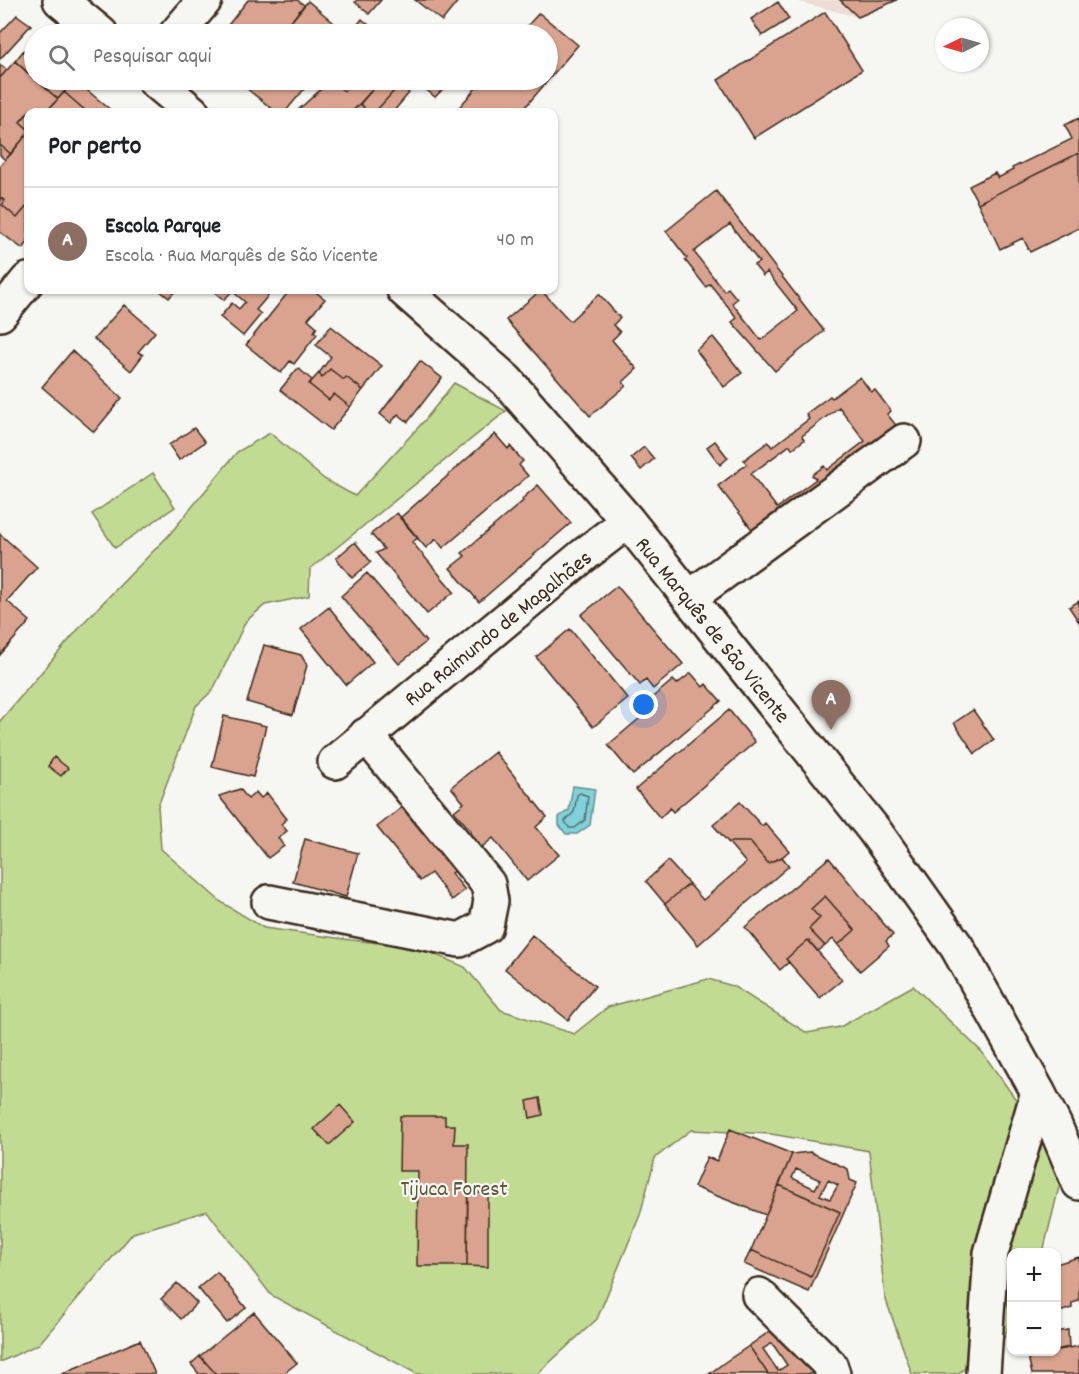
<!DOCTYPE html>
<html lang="pt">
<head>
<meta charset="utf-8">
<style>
  body { margin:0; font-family:Dekko,sans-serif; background:#f6f6f6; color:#202124 }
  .controls { position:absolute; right:18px; bottom:18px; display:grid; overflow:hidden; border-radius:12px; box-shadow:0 2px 4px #0004 }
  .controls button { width:54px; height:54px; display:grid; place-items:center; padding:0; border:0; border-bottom:2px solid #e0e0e0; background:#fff; color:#202124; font:30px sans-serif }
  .compass { position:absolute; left:935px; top:18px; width:54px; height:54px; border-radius:50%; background:#fff; box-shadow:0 2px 4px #0004; rotate:265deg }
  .you { position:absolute; left:644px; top:705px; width:21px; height:21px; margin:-15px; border:4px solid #fff; border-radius:50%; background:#1a73e8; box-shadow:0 0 0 9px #1a73e833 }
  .badge { display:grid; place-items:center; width:39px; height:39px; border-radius:50%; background:#d93025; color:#fff; font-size:20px; font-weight:700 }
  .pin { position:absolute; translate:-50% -50px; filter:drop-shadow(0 2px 3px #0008) }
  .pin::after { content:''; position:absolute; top:32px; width:21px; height:18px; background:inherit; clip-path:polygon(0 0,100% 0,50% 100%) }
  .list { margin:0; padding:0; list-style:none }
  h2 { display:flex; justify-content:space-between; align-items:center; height:78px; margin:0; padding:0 24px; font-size:26px }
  h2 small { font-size:20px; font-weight:400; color:#757577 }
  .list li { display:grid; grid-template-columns:39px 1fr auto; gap:18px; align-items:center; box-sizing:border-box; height:108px; padding:0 24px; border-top:2px solid #e0e0e0 }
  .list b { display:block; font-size:22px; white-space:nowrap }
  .list p { margin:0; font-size:20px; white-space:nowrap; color:#757577 }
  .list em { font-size:20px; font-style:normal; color:#757577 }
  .icon { flex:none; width:33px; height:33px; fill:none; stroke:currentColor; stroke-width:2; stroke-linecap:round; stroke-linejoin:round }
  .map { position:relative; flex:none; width:1079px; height:1374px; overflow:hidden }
  .search { position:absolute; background:#fff; box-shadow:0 2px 4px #0004; left:24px; top:24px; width:534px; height:66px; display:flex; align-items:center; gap:15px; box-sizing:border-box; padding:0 21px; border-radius:33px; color:#757577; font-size:22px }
  .panel { position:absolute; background:#fff; box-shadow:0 2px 4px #0004; left:24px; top:108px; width:534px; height:186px; border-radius:12px }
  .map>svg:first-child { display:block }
  .built { fill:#edddd4 }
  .green { fill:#c2db92; stroke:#7e8258; stroke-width:1.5 }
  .water { fill:#80d1da; stroke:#648e8f; stroke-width:1.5 }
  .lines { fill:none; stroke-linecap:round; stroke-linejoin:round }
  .shore { stroke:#576d69; stroke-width:1.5 }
  .building { fill:#d9a38f; stroke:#3b2a1e; stroke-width:1.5; fill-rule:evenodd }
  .minor-casing { stroke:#3b2a1e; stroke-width:38 }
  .minor { stroke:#f6f6f2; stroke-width:33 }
  .labels { text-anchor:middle; stroke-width:4.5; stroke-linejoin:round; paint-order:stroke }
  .street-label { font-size:22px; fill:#3b2a1e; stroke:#f6f6f2 }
  .park-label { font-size:22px; fill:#5d563b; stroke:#f6f6f2 }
</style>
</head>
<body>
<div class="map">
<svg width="1079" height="1374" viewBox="0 0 1079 1374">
  <rect width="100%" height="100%" fill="#f6f6f2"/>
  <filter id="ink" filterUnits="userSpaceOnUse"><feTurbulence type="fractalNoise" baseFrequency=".0167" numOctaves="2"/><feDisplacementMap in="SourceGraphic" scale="12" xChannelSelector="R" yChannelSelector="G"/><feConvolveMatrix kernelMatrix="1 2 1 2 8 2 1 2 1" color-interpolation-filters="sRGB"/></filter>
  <g filter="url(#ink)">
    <path class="built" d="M 792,0 L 897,0 L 858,17 Z"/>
    <path class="green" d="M 454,383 L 506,411 L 310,569 L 309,596 L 265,605 L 246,621 L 213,690 L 196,706 L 158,806 L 161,849 L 221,902 L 264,928 L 351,940 L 417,947 L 465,967 L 501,1010 L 574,1034 L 608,1007 L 708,979 L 733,986 L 807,1033 L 840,1027 L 913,986 L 982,1052 L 1064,1167 L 1043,1252 L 1012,1252 L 1011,1321 L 1002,1342 L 957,1374 L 912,1374 L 885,1297 L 869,1151 L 771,1134 L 691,1130 L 655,1158 L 640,1215 L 597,1319 L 537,1374 L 417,1374 L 271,1295 L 207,1211 L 133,1233 L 39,1344 L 0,1362 L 0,721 L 86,620 L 169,535 L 237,452 L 270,433 L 324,479 L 355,496 L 425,420 Z
      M 153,473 L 175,507 L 115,548 L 92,514 Z"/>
    <path class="water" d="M 573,786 L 595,789 L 590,825 L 577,834 L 566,834 L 559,825 L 559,817 L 569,810 Z"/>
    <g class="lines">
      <path class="shore" d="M 580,793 L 588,796 L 585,820 L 575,828 L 569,828 L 565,821 L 574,812 L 577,795 Z"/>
    </g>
    <path class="building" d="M 248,0 L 297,0 L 304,5 L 281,34 L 221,34 Z
      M 357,0 L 381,0 L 369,14 L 355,2 Z
      M 415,0 L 459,0 L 442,21 Z
      M 840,0 L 897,0 L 858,17 Z
      M 308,1 L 347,34 L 281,34 Z
      M 778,2 L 789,19 L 762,36 L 751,19 Z
      M 825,12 L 862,70 L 754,138 L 718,80 Z
      M 539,13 L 578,45 L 521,112 L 455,112 L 483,80 L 548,80 L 548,34 L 520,34 Z
      M 17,15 L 31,25 L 0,59 L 0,33 Z
      M 362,19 L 376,31 L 373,34 L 350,34 Z
      M 24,50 L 34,59 L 34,79 L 15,61 Z
      M 15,61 L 58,99 L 46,112 L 37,112 L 32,109 L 28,112 L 20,122 L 28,129 L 28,133 L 11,154 L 0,145 L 0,78 Z
      M 0,65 L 7,70 L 0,78 Z
      M 36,80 L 58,80 L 68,88 L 58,99 Z
      M 75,80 L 113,112 L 87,112 L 64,92 Z
      M 245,80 L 293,80 L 305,88 L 285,112 L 276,112 L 241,84 Z
      M 331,80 L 344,91 L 354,80 L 381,80 L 352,112 L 296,112 Z
      M 381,80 L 404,80 L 375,112 L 359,112 L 364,107 L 360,104 Z
      M 404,80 L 413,80 L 405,89 L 409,93 L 393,112 L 375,112 Z
      M 415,80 L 452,80 L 435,97 Z
      M 64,92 L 87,112 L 46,112 Z
      M 360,104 L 364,107 L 359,112 L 352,112 Z
      M 28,113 L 28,129 L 20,122 Z
      M 1079,118 L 1079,153 L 978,203 L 969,186 L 995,173 L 998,178 L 1013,170 L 1012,168 L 1072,139 L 1065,125 Z
      M 28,133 L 28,205 L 17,218 L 2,205 L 5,201 L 0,197 L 0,166 Z
      M 0,145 L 11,154 L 5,160 L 0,155 Z
      M 1079,153 L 1079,228 L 1030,252 L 1023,238 L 1000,249 L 978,203 Z
      M 716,191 L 824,331 L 775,371 L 732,322 L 737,318 L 710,284 L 706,287 L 685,260 L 687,258 L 666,231 ZM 730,224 L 759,262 L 754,265 L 763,276 L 767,272 L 798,311 L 761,340 L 732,303 L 737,299 L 728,288 L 724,291 L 694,252 Z
      M 0,197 L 5,201 L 2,205 L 17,218 L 28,205 L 28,242 L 23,249 L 0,232 Z
      M 159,290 L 176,290 L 169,298 Z
      M 212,290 L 273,290 L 256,310 L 261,314 L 243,336 L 220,317 L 232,303 L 239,309 L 245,302 L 232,291 L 224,300 Z
      M 290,290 L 313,290 L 325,299 L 308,319 L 317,327 L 314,332 L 317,334 L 294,364 L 290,361 L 281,373 L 246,345 Z
      M 541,290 L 570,321 L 599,294 L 620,318 L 613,325 L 620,332 L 612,340 L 637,369 L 623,382 L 626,386 L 590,416 L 506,320 Z
      M 124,305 L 155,332 L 138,352 L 143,355 L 131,371 L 94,339 Z
      M 331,326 L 382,366 L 363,390 L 346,377 L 344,380 L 330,369 L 322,378 L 319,373 L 331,357 L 316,345 Z
      M 713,337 L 742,373 L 724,387 L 696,350 Z
      M 72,351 L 122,398 L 94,432 L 42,387 Z
      M 420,361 L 442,378 L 408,422 L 398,414 L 391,423 L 380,414 Z
      M 298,368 L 312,380 L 309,384 L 329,400 L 334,394 L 350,407 L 331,430 L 280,390 Z
      M 330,369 L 344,380 L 346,377 L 363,390 L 350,407 L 334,394 L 329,400 L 309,384 L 319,373 L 322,378 Z
      M 860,377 L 871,392 L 875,390 L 891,411 L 887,414 L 899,429 L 758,537 L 718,486 L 747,464 L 744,460 L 768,442 L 772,447 L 809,419 L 806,414 L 830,396 L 832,398 ZM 839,407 L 865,441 L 827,470 L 824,466 L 812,475 L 816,479 L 777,508 L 751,474 L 790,445 L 792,449 L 804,440 L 802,436 Z
      M 194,428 L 205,442 L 179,460 L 169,445 Z
      M 495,434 L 508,449 L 510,446 L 523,461 L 519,465 L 528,476 L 443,548 L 436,539 L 426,548 L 400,518 Z
      M 715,441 L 728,458 L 720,465 L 707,447 Z
      M 644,447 L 654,459 L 641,470 L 631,458 Z
      M 538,485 L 571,523 L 479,602 L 450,568 L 465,556 L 462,553 L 523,501 L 522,499 Z
      M 397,513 L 418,538 L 412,542 L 454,592 L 427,614 L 376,553 L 384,549 L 371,534 Z
      M 0,534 L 37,567 L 7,601 L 30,621 L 0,655 Z
      M 355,542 L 371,562 L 352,578 L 336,558 Z
      M 367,573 L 426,642 L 399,664 L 341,596 Z
      M 617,586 L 683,664 L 653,689 L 646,680 L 640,685 L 581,615 Z
      M 1079,601 L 1079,622 L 1069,607 Z
      M 329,607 L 373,662 L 346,685 L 301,629 Z
      M 570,629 L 628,699 L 593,727 L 536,657 Z
      M 264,645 L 301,655 L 307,665 L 293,715 L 247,702 Z
      M 691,673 L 703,687 L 706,684 L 721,701 L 633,775 L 608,745 L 653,707 L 648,701 L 673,680 L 677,684 Z
      M 729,710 L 755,742 L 673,812 L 670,808 L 660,818 L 636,789 Z
      M 973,710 L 994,740 L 975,754 L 954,723 Z
      M 224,716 L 266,726 L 253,777 L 212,767 Z
      M 495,752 L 547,817 L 536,827 L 559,855 L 527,881 L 493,838 L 477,851 L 465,836 L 471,831 L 454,811 L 464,803 L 451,787 Z
      M 54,757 L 68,768 L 61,776 L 48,766 Z
      M 240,789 L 248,799 L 256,792 L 261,798 L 267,793 L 287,819 L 281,824 L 287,831 L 278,838 L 284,846 L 268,858 L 219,796 Z
      M 410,801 L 461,866 L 451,873 L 465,890 L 452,900 L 431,873 L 420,881 L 377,827 Z
      M 740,802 L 762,826 L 765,823 L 789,851 L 782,857 L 768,863 L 750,842 L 728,842 L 713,825 Z
      M 305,839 L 358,853 L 346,897 L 293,882 Z
      M 728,842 L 750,842 L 768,863 L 782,857 L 789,866 L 698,945 L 665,904 L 689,884 L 703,900 L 746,863 Z
      M 829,858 L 893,935 L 886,941 L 889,946 L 860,971 L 838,945 L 855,930 L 825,896 L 811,909 L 820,918 L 809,929 L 825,946 L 818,951 L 808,940 L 786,959 L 789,962 L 780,970 L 745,927 Z
      M 668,861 L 689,884 L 665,904 L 646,881 Z
      M 825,896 L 855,930 L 838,945 L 833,939 L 825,946 L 809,929 L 820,918 L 811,909 Z
      M 532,935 L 595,986 L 568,1020 L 505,969 Z
      M 808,940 L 842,980 L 820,998 L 786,959 Z
      M 540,1098 L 543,1115 L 530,1118 L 527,1101 Z
      M 340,1105 L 355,1122 L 329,1145 L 314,1129 Z
      M 400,1116 L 445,1116 L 445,1125 L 455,1125 L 454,1144 L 468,1144 L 467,1266 L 417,1266 L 418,1171 L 399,1171 Z
      M 730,1129 L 792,1154 L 766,1215 L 694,1187 L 707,1157 L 717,1161 Z
      M 810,1152 L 848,1169 L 850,1180 L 857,1183 L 809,1292 L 744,1264 L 751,1250 L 811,1277 L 840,1212 L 779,1185 L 792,1154 ZM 796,1169 L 820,1180 L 815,1189 L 792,1178 ZM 828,1180 L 838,1185 L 830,1199 L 820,1195 Z
      M 779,1185 L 840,1212 L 811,1277 L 751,1250 Z
      M 468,1193 L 488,1193 L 488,1267 L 467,1266 Z
      M 1079,1257 L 1079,1301 L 1072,1303 L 1072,1308 L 1056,1313 L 1056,1294 L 1058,1293 L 1056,1264 Z
      M 217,1272 L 246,1308 L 227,1323 L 198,1288 Z
      M 177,1283 L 197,1303 L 181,1319 L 161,1299 Z
      M 254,1312 L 297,1363 L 283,1374 L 216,1374 L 200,1356 Z
      M 773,1329 L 812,1369 L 812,1374 L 768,1374 L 749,1346 ZM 772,1343 L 787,1365 L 778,1371 L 763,1349 Z
      M 1068,1330 L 1069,1347 L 1056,1350 L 1056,1332 Z
      M 140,1340 L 155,1374 L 61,1374 Z
      M 749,1346 L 768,1374 L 709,1374 L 725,1362 Z
      M 1079,1346 L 1079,1374 L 1032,1374 L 1028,1356 Z
      M 200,1356 L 216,1374 L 199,1374 L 191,1364 Z"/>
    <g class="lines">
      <g class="minor-casing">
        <path id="minor" d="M 60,0 L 101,34
          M 176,34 L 205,0
          M 154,80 L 192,112
          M 404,290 L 507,381 L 628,521 L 874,830 L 957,947 L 1038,1092 L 1055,1126 L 1079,1183
          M 0,314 L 28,280
          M 690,597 L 904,441
          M 335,762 L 584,555 L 628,521
          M 269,902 L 460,940 L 486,926 L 491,901 L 488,884 L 366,735
          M 759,1295 L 830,1365 L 833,1374
          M 983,1374 L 991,1253 L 1038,1092"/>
      </g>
      <use href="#minor" class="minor"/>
    </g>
  </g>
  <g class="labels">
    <g class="street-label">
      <text transform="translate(497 627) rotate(-39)" y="8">Rua Raimundo de Magalhães</text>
      <text transform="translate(714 629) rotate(51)" y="8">Rua Marquês de São Vicente</text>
    </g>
    <g class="park-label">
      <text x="454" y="1195">Tijuca Forest</text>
    </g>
  </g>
</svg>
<div class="controls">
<button>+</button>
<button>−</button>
</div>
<svg class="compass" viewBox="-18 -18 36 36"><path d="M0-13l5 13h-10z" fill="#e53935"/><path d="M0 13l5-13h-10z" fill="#757577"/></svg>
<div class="you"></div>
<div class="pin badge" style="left:831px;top:730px;background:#8d6e63">A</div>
<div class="search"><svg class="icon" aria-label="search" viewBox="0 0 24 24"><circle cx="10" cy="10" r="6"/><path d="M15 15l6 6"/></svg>Pesquisar aqui</div>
<section class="panel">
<h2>Por perto<small></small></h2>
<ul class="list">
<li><span class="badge" style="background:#8d6e63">A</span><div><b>Escola Parque</b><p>Escola · Rua Marquês de São Vicente</p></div><em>40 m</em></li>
</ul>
</section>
</div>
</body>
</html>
